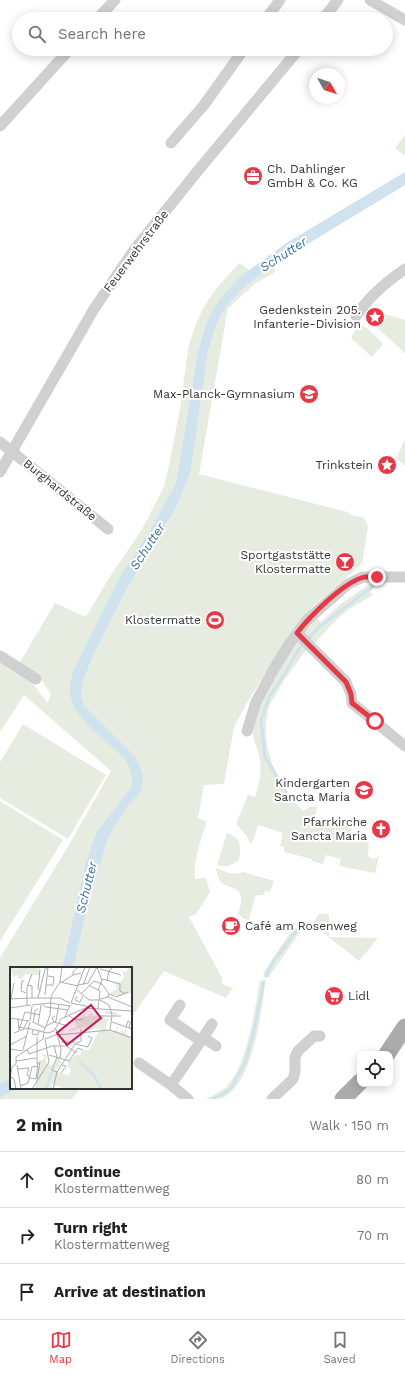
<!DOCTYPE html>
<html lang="en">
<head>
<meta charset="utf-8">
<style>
  body { margin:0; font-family:"Work Sans",sans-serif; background:#f2f2f2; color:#202124 }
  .controls { position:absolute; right:12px; bottom:12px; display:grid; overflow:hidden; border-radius:8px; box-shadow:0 2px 10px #0003 }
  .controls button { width:36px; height:36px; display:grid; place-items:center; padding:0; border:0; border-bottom:1px solid #e0e0e0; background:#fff; color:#202124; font:20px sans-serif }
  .compass { position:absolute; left:309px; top:68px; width:36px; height:36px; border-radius:50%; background:#fff; box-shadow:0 2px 10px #0003; rotate:129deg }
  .stop { position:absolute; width:12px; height:12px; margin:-9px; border:3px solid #e63946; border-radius:50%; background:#fff }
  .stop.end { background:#e63946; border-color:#fff; box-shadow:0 1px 4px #0008 }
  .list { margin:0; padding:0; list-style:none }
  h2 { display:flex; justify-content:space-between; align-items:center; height:52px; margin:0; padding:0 16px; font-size:17px }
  h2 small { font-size:13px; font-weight:400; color:#757577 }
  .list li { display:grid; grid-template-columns:26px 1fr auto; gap:12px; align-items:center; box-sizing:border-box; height:56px; padding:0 16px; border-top:1px solid #e0e0e0 }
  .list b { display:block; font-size:15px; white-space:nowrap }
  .list p { margin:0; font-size:13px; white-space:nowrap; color:#757577 }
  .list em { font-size:13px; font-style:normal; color:#757577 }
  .icon { flex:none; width:22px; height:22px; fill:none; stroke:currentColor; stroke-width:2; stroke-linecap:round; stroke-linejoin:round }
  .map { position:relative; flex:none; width:405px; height:1099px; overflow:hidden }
  .search { position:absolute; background:#fff; box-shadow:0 2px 10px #0003; left:12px; right:12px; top:12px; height:44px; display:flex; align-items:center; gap:10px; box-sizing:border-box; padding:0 14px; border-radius:22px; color:#757577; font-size:15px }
  .sheet { height:220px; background:#fff }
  nav { display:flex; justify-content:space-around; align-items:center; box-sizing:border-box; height:56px; border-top:1px solid #e0e0e0; background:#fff; font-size:11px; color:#757577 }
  nav a { display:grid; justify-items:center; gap:2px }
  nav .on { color:#e63946 }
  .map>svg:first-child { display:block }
  .green { fill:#e6ecdf }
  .water { fill:#cfe2ee }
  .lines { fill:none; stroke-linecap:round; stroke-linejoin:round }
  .stream { stroke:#cfe2ee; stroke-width:3 }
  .street { stroke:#d0d0d0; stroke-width:11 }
  .primary { stroke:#ababab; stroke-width:17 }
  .route { stroke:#e63946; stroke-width:5 }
  .labels { text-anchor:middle; stroke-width:4; stroke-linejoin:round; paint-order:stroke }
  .poi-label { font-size:12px; fill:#333; stroke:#fff; text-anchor:end }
  .street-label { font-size:12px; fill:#333; stroke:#fff }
  .water-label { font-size:13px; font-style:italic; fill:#3f7597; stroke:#fff }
  .inset-river { fill:none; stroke:#cfe2ee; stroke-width:2 }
  .inset-road { fill:none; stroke:#adadad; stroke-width:1 }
  .view { fill:#c2185b; fill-opacity:0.15; stroke:#c2185b; stroke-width:2 }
  .inset-edge { fill:none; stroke:#333; stroke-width:2 }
</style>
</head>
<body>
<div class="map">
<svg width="405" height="1099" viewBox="0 0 405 1099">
  <rect width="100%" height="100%" fill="#fff"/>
  <path class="green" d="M 405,135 L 405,156 L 395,148 Z
    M 240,263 L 249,270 L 223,295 L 214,307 L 206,323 L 198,352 L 176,483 L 149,532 L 120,576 L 74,669 L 84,720 L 126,759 L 131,770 L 132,779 L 131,787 L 96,833 L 85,865 L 62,968 L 11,968 L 11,1078 L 0,1083 L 0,958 L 70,843 L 111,771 L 24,695 L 0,732 L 0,660 L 32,682 L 47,703 L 51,694 L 41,679 L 20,662 L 55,603 L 86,617 L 109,578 L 141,531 L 164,487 L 170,461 L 181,403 L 188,350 C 198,310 211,292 240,263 Z
    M 273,265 L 275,272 L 256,283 L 228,308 L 199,474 L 347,512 L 351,515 L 363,517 L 368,526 L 362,564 L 313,606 L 290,635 L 248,701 L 234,727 L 224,784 L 204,785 L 198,818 L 207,822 C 201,839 193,860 195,879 L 206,878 L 210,892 L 196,914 L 189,917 L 222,978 L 222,984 L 233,988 L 226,998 L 164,971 L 131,1018 L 131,968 L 73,968 L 88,906 L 108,838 L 128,806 L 140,791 L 135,756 L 84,705 L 81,696 L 83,682 L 92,658 L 129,585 L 176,508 L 191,471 L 208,352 L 217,323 L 226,306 L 247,285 Z
    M 371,306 L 381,313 L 405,320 L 405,353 L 363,315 Z
    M 359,324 L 366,327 L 383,344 L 372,357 L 351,338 Z
    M 405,439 L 405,466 L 396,458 Z
    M 372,582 L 375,587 L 370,592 L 373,595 L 349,609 L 337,619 L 314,644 L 305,636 L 304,631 L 315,617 L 321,622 L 338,606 Z
    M 298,640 L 307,649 L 285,679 L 269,706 L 266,722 L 266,741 L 272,764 L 290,797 L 303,811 L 311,806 L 317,807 L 315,817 L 352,826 L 351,833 L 355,835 L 368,838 L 367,843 L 369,844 L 368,856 L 373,859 L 376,858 L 379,855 L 375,873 L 339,866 L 341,859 L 326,855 L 323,864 L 312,861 L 312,859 L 284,852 L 284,847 L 280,846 L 283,833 L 258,825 L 252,843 L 250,843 L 247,836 L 236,824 L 248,795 L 255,797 C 260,781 262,770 259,754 C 257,746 252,738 253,730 C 254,701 282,664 298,640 Z
    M 23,724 L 106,775 L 68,839 L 0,798 L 0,762 Z
    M 0,801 L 63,840 L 0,941 Z
    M 227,833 C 242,838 241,846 239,860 C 232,865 226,868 217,865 Z
    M 216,868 L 229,873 L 236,874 L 243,872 L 274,881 L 270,892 L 265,891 L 264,895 L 258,895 L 255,897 L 249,920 L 244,919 L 238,914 C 239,910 241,906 241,901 C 242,886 229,889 222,883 C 218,879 217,874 216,868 Z
    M 319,914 L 329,914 L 329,937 L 378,938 L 359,961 L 312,924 Z
    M 294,927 L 300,932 L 268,978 L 263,973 Z
    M 260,980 L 265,984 C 262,1013 252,1084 223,1098 C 218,1099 210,1099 205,1099 C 213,1096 220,1092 226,1087 C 247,1067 255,1008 260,980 Z
    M 20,1088 L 80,1088 L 72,1099 L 0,1099 L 0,1098 Z"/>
  <path class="water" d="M 405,172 L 405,185 L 273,265 L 247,285 L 226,306 L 217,323 L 208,352 L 191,471 L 176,508 L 129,585 L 92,658 L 83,682 L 81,696 L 84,705 L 135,756 L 143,775 L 141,791 L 128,806 L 108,838 L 88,906 L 73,968 L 62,968 L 85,865 L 96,833 L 131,787 C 132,781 132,775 130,769 C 127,760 120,754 113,748 C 95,731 67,712 70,684 C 71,679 73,674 74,669 L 120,576 L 149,532 L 176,483 L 198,352 L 206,323 L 214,307 L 223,295 L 239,278 L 249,270 L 288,242 Z
    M 11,1078 L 11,1088 L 20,1088 L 0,1098 L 0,1083 Z"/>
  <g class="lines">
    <path class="stream" d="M 308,639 L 318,628 L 372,587
      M 286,792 L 265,757 L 261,720 L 269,697 L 284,675 L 299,649 L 304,643
      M 266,976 L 273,962 L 298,929
      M 212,1099 L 223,1094 L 231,1088 L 245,1063 L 254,1031 L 264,981"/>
    <path class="street" d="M 370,0 L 405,20
      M 97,19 L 115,0
      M 266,19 L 280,0
      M 323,19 L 338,0
      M 0,126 L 70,49
      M 171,143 L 204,105 L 244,49
      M 356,316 C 369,296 386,282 405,269
      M 0,442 L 108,529
      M 0,472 L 94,309 L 134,250 L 201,167 L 299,49
      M 297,633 L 346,682 L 351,694 L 352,703 L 405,746
      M 0,656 L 36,679
      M 247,731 L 256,702 L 275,667 L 290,643 L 307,620 L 348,584 L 363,577 L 405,577
      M 180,1005 L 170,1020 L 201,1041 L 171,1085 L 188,1099
      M 203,1037 L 216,1046
      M 201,1041 L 212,1024
      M 139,1063 L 171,1085
      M 272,1099 L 293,1079 L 295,1072 L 295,1057 L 298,1051 L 314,1036 L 320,1036"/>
    <path class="primary" d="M 387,1054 L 405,1027
      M 343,1099 L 360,1082"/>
  </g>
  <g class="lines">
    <path class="route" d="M 375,721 L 352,703 L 351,694 L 346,682 L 297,633 C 310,616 341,585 361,578 C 366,576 372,577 377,577"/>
  </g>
  <defs>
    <g id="office-disc" transform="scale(1)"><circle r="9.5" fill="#e63946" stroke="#fff"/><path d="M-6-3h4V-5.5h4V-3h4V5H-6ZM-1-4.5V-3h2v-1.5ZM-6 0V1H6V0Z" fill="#fff"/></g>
    <g id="sight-disc" transform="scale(1)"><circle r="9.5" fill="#e63946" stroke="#fff"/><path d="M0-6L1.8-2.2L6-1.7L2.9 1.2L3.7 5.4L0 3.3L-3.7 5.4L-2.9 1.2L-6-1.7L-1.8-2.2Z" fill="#fff"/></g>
    <g id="school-disc" transform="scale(1)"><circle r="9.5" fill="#e63946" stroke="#fff"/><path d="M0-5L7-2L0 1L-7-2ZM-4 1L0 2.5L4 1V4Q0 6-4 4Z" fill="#fff"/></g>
    <g id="bar-disc" transform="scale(1)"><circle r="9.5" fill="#e63946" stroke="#fff"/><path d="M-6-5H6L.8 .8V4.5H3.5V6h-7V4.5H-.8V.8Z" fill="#fff"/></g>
    <g id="stadium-disc" transform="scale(1)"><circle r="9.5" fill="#e63946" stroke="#fff"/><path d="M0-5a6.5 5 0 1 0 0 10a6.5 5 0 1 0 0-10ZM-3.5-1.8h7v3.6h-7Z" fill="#fff"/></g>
    <g id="church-disc" transform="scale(1)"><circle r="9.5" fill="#e63946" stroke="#fff"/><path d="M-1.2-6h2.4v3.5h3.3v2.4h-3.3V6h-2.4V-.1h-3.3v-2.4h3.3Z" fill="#fff"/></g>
    <g id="cafe-disc" transform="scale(1)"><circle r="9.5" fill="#e63946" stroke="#fff"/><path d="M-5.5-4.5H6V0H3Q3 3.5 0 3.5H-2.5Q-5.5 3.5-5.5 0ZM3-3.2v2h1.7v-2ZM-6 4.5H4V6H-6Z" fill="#fff"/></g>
    <g id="supermarket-disc" transform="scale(1)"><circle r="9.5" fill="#e63946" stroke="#fff"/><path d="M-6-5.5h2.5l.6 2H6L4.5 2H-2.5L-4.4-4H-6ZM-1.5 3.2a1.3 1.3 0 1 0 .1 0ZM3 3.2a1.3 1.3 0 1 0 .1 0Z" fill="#fff"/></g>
  </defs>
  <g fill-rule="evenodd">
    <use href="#office-disc" x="253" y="176"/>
    <use href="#sight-disc" x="375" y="317"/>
    <use href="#school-disc" x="309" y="394"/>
    <use href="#sight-disc" x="387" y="465"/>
    <use href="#bar-disc" x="345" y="562"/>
    <use href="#stadium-disc" x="215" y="620"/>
    <use href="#school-disc" x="364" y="790"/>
    <use href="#church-disc" x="381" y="829"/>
    <use href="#cafe-disc" x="231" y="926"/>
    <use href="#supermarket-disc" x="334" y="996"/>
  </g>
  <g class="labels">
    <g class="poi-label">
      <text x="267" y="173" text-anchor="start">Ch. Dahlinger<tspan x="267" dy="14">GmbH &amp; Co. KG</tspan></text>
      <text x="361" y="314">Gedenkstein 205.<tspan x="361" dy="14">Infanterie-Division</tspan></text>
      <text x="295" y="398">Max-Planck-Gymnasium</text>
      <text x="373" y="469">Trinkstein</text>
      <text x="331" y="559">Sportgaststätte<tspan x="331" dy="14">Klostermatte</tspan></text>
      <text x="201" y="624">Klostermatte</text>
      <text x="350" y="787">Kindergarten<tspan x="350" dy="14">Sancta Maria</tspan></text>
      <text x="367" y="826">Pfarrkirche<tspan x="367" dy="14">Sancta Maria</tspan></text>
      <text x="245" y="930" text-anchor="start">Café am Rosenweg</text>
      <text x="348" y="1000" text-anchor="start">Lidl</text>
    </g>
    <g class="street-label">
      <text transform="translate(136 251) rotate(-53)" y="4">Feuerwehrstraße</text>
      <text transform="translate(60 490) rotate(39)" y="4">Burghardstraße</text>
    </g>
    <g class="water-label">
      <text transform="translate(283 254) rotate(-33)" y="5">Schutter</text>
      <text transform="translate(147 546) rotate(-57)" y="5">Schutter</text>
      <text transform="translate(86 887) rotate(-76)" y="5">Schutter</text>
    </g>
  </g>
  <g transform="translate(10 967)">
    <rect width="122" height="122" fill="#fff"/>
    <path d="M 0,0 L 8,2 L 9,0 L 30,0 L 30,8 L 15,7 L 12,12 L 8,11 L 6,7 L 4,11 ZM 119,0 L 122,0 L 122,26 L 109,29 L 100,27 L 105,22 L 107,24 L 106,16 L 112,14 L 114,10 L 113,5 L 105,2 L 116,5 ZM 74,45 L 76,50 L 82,46 L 83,49 L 94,48 L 95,52 L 101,52 L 97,54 L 96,63 L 106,64 L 107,59 L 108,59 L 107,64 L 111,66 L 112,62 L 114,67 L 115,62 L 117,63 L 116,67 L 122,71 L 122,122 L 56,122 L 40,117 L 43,122 L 25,122 L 30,93 L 35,92 L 31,85 L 36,88 L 36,96 L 41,98 L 43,95 L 43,102 L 47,90 L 50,91 L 51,96 L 45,104 L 59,109 L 61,102 L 57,100 L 59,94 L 67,87 L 69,89 L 72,84 L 80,82 L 90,61 L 78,63 L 74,60 L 61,64 L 58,63 L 67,60 L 64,54 L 74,49 Z" fill="#e6ecdf"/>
    <path class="inset-river" d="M 95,45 L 107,47M 69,94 L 84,108 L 91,122M 36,122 L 42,104"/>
    <path class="inset-road" d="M 68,0 L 63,5 L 63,8 L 71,6M 87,0 L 92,14 L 88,23M 90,2 L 111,8M 30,3 L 28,22 L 31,24M 92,12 L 110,17 L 110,24 L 114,26M 97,13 L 99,4 L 103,0M 14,14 L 12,14 L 11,24 L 16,26M 50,15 L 68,19M 52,15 L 63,8M 17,18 L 22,19 L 22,31M 36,18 L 43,18 L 44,10 L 38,9M 68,18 L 78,16 L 87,0M 73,18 L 80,0M 80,19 L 90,24 L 88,41M 67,23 L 79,33 L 90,33 L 99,38 L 102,48 L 100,63M 71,27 L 84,14 L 92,17 L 99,27M 35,28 L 38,1M 67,29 L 65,33 L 70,35 L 73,29M 98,30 L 122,40M 22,31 L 50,31 L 60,36M 28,31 L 35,2 L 38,2M 0,32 L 22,31M 1,32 L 4,16M 90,32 L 98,30 L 99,27 L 106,30 L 118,25M 61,36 L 75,0M 61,36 L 80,40M 17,38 L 17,20 L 22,7M 22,38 L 40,36 L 60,39M 33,38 L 36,40 L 58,43M 0,41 L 21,38M 45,49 L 42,51 L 44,55 L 58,59M 59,49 L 66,53 L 73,52M 90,49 L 111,49M 55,50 L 60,38M 0,51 L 19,54M 8,51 L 9,63 L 15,45 L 30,48M 20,54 L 22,39M 23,55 L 35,61M 102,55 L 122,62M 23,56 L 25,44 L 28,41M 28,58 L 31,38M 36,59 L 40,48 L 41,29 L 50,15 L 52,0M 8,60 L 14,61 L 18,53M 116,60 L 118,54 L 120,55 L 119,61M 23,62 L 22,67 L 28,68 L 29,64M 46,62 L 51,82 L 50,91M 34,64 L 36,59 L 46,54 L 49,37M 44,64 L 51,52 L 75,41 L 122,44M 4,66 L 17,61 L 38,66 L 44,64M 48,68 L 100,63 L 122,71M 35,72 L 48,67M 51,75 L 65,75M 65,77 L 78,80 L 82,71 L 78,69M 0,78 L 17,69M 44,79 L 47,90 L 42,103 L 47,105M 0,82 L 13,84M 17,82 L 19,87 L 42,79 L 56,79 L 67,86M 13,83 L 20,55M 39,88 L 59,94 L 68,81 L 73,83M 6,94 L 26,91M 27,97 L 27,70M 7,98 L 11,122M 7,102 L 19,101 L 17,108 L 20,110M 51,106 L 56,99 L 52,98M 0,109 L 4,112 L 6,122M 0,111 L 2,100 L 6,97 L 6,90 L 33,72 L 34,65M 20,111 L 26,112 L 28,96 L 30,95 L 27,112M 10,119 L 18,116 L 22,100 L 27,99M 22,122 L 39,95 L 35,72M 43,122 L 47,105 L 65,77 L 71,74 L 71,62"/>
    <path class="view" d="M 81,38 L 91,51 L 57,78 L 47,66 Z"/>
    <rect width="122" height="122" class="inset-edge"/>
  </g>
</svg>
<div class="controls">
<button><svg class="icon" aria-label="locate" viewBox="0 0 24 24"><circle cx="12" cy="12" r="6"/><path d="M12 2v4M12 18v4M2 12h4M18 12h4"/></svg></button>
</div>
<svg class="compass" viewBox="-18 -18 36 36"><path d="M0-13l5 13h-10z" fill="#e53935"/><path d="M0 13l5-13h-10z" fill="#757577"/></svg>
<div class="stop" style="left:375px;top:721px"></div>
<div class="stop end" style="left:377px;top:577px"></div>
<div class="search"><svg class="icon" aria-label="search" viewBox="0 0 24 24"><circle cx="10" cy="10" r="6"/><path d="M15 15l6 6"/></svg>Search here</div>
</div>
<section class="sheet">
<h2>2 min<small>Walk · 150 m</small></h2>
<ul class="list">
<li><svg class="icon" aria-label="ahead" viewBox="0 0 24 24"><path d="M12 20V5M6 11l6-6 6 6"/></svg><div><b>Continue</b><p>Klostermattenweg</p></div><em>80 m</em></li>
<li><svg class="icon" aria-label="right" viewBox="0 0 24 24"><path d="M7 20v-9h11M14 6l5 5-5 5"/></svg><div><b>Turn right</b><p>Klostermattenweg</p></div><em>70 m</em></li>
<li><svg class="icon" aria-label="arrive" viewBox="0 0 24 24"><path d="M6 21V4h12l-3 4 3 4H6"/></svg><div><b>Arrive at destination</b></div></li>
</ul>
</section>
<nav>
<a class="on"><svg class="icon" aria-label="map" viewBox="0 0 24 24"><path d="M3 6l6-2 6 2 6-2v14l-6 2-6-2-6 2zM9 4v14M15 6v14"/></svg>Map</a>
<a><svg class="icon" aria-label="directions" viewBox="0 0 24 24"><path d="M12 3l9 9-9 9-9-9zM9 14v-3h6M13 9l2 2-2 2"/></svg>Directions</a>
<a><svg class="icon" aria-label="saved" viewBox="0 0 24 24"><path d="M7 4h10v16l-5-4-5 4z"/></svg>Saved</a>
</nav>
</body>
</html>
